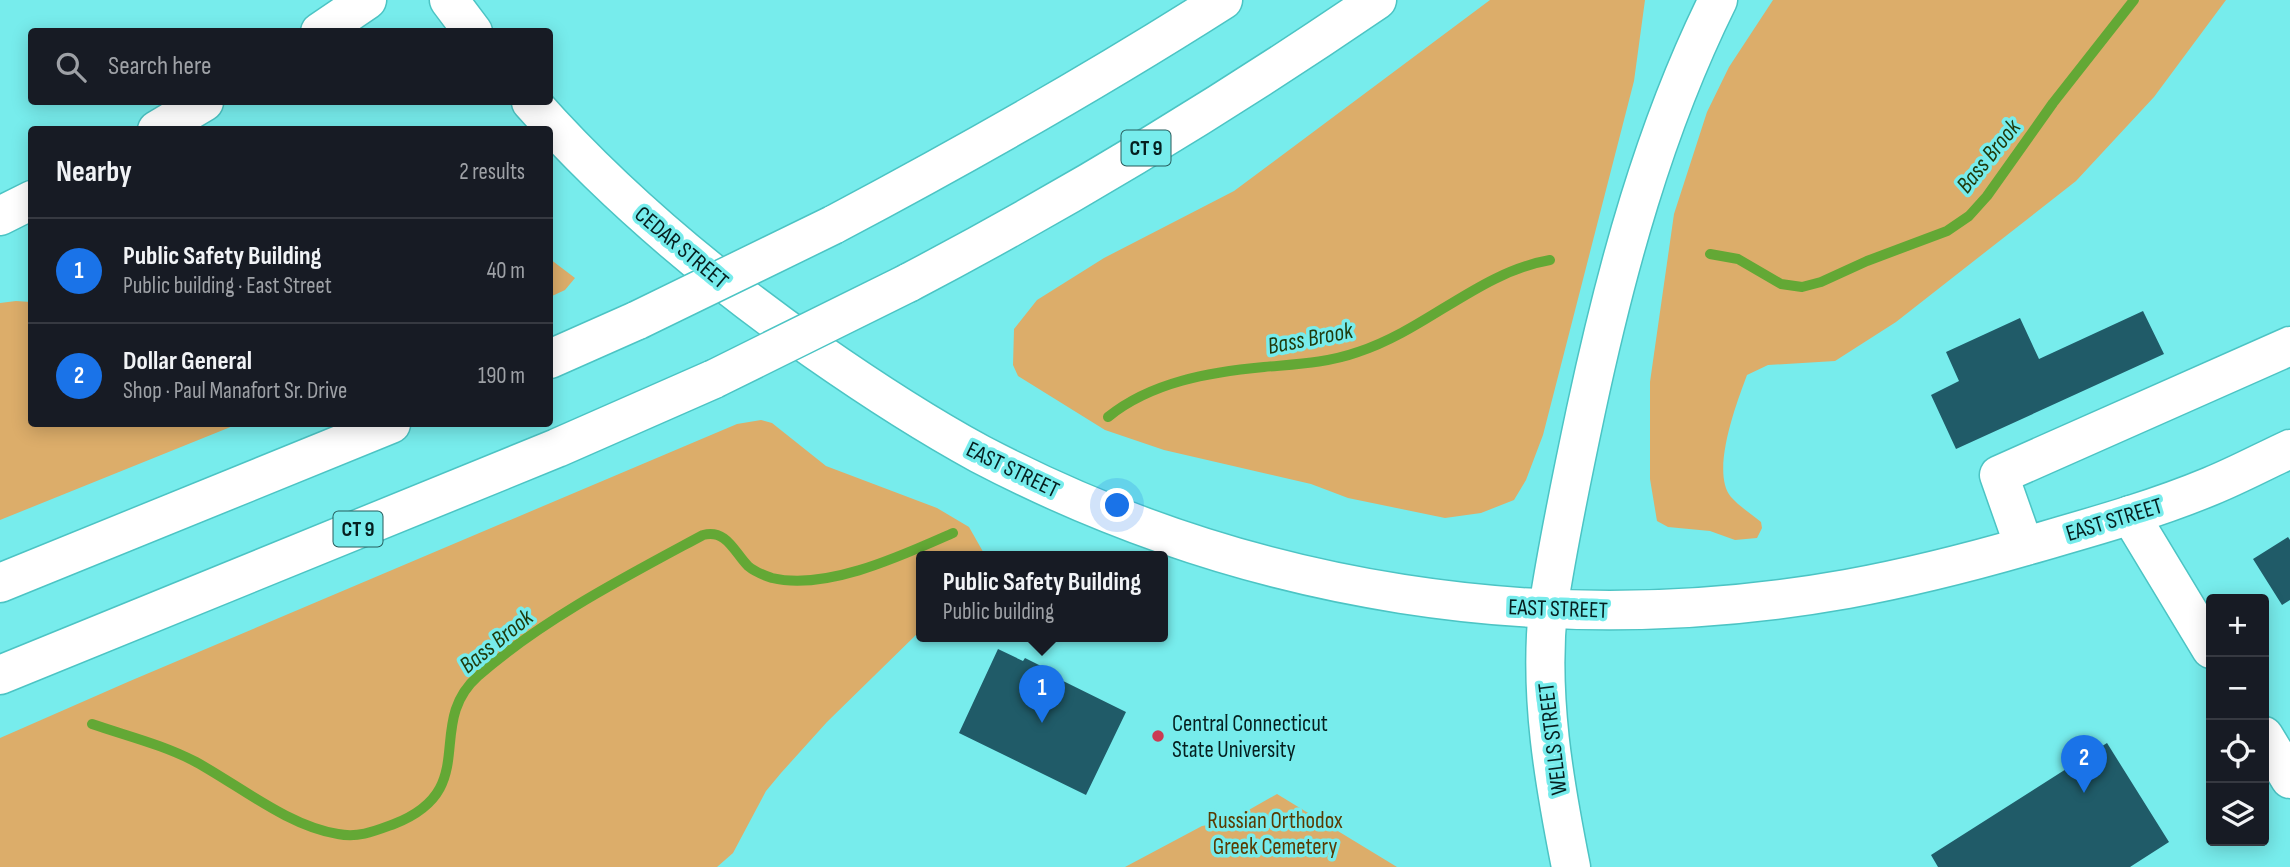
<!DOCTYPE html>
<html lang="en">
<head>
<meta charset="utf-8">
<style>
  body { margin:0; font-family:"Sofia Sans Condensed",sans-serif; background:#20242c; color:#f1f3f6 }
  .controls { position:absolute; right:21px; bottom:21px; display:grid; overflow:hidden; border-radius:7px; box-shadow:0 4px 18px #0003 }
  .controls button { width:63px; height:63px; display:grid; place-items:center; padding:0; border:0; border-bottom:2px solid #363941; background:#171b24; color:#f1f3f6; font:35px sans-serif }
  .you { position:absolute; left:1118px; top:506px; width:24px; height:24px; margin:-18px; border:5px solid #fff; border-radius:50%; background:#1a73e8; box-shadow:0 0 0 10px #1a73e833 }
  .badge { display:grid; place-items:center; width:46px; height:46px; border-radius:50%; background:#1a73e8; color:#fff; font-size:23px; font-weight:700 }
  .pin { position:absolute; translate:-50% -58px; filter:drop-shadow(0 2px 4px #0008) }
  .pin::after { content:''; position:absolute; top:37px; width:24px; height:21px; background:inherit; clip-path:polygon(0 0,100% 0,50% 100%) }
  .popup { position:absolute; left:916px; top:551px; width:252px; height:91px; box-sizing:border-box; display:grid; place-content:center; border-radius:7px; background:#171b24; filter:drop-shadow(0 2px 5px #0005); font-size:23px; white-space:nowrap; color:#9ea1a6 }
  .popup b { font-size:26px; color:#f1f3f6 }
  .popup::after { content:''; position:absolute; left:50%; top:100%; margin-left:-14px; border:14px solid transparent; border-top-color:#171b24 }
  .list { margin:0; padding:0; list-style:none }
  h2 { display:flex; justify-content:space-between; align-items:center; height:91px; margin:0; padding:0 28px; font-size:30px }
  h2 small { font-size:23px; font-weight:400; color:#9ea1a6 }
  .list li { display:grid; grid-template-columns:46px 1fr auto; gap:21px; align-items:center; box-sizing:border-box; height:105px; padding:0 28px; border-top:2px solid #363941 }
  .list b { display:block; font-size:26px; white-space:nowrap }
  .list p { margin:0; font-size:23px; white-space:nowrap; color:#9ea1a6 }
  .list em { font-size:23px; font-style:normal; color:#9ea1a6 }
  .icon { flex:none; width:38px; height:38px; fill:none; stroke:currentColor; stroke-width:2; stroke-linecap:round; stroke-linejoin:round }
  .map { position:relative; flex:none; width:2290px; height:867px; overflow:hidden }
  .search { position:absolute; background:#171b24; box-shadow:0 4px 18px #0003; left:28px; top:28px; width:525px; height:77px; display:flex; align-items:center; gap:18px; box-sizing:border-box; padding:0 24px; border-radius:7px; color:#9ea1a6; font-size:26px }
  .panel { position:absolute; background:#171b24; box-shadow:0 4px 18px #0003; left:28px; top:126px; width:525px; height:301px; border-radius:7px }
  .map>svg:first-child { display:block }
  .green { fill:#dcad6a }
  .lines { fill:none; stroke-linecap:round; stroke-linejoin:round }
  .stream { stroke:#63a835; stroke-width:10 }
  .building { fill:#205b68 }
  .minor-casing { stroke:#4cc4c4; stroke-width:41 }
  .major-casing { stroke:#4cc4c4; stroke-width:41 }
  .highway-casing { stroke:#4cc4c4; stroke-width:41 }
  .minor { stroke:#fff; stroke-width:38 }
  .major { stroke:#fff; stroke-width:38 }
  .highway { stroke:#fff; stroke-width:38 }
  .highway-bridge-casing { stroke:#4cc4c4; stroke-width:41; stroke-linecap:butt }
  .highway-bridge { stroke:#fff; stroke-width:38 }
  .poi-dot { fill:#cb3a53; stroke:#77ecec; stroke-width:2.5 }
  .labels { text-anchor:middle; stroke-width:7; stroke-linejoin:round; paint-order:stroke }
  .shield { fill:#77ecec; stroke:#275c5c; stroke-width:2 }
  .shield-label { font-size:21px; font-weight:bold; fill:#051f1f }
  .street-label { font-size:23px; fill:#051f1f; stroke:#77ecec }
  .poi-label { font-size:23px; fill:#051f1f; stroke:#77ecec; text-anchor:start }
  .park-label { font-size:23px; fill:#593a02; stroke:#77ecec }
  .water-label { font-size:24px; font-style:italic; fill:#1f3a0d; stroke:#77ecec }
</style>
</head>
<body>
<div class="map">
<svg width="2290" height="867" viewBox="0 0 2290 867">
  <rect width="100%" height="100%" fill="#77ecec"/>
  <path class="green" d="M 1490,0 L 1645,0 L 1634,81 L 1543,435 L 1526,480 L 1514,500 L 1481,513 L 1445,518 L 1348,498 L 1311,484 L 1164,450 L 1105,430 L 1018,376 L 1013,365 L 1014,329 L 1037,300 L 1104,258 L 1234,191 Z
    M 1773,0 L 2226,0 L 2154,97 L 2076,181 L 1896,322 L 1835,361 L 1768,365 L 1747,375 C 1737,402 1710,472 1731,497 C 1739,506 1751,514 1761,522 L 1762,528 L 1757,538 L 1735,540 L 1710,531 L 1668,527 L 1657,521 L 1650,479 L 1650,382 L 1674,214 L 1707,112 L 1729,67 Z
    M 550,259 L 575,278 L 565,290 L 550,297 Z
    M 16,301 L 31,302 L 32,424 L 238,424 L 0,520 L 0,303 Z
    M 761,420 L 772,423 L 826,466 L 937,508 L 969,527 L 986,557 L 921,557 L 921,630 L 827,722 L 781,773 L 766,791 L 733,853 L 717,867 L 0,867 L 0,738 L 130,681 L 737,424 Z
    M 1277,794 L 1397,867 L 1125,867 L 1202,826 L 1214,824 L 1217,828 Z"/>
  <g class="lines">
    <path class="stream" d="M 1710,254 L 1738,259 L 1781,284 L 1802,287 L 1821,282 L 1867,261 L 1947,231 L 1969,216 L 1987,196 L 2053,103 L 2134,0
      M 1108,417 C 1151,382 1210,372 1264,367 C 1296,364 1327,363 1358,352 C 1426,330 1480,272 1550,260
      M 92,724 C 127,736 164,745 196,762 C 240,786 288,826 338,834 C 359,838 375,831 394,824 C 483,789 423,725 478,676 C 543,619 627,576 703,535 C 727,529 734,552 748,566 C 755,572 763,575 772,578 C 827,591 903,555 953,533"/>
  </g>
  <path class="building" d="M 2143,311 L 2164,354 L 1956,449 L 1931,395 L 1959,381 L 1946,352 L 2020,318 L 2039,359 Z
    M 2288,537 L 2290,540 L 2290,600 L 2282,605 L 2253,559 Z
    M 998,649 L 1023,661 L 1025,658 L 1057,674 L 1055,677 L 1126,712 L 1086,795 L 959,733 Z
    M 2107,743 L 2169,842 L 2130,867 L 1938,867 L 1931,855 Z"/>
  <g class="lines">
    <g class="minor-casing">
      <path id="minor" d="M 2130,515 L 2211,649
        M 2024,546 L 1999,475 L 2290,346
        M 1548,609 C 1539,696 1554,782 1571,867
        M 2264,736 L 2290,779"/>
    </g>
    <g class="major-casing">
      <path id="major" d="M 449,0 L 473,32
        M 320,32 L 367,0
        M 531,102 C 615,197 711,277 815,350 C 868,387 923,423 980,454 C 1247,594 1549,642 1847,589 C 1907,578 1967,563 2026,546 C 2088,528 2151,511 2211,486 C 2238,475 2264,461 2290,449
        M 157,130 L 204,102
        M 0,216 L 32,200"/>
    </g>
    <g class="highway-casing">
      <path id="highway" d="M 833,225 C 965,155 1096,81 1223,0
        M 908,283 C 1070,198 1226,103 1377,0
        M 550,359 L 638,320
        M 0,583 L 391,424
        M 1548,609 C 1558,543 1572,476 1586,410 C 1616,270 1654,129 1718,0
        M 0,675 L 557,448 L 714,379"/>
    </g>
    <use href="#minor" class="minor"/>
    <use href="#major" class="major"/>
    <use href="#highway" class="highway"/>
    <g class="highway-bridge-casing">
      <path id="highway-bridge" d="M 638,320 L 833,225
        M 714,379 L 908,283"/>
    </g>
    <use href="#highway-bridge" class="highway-bridge"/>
  </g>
  <circle class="poi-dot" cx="1158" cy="736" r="7"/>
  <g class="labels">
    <g class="shield">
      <rect x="1121.5" y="130.5" width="49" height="35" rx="5"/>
      <rect x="333.5" y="511.5" width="49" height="35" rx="5"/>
    </g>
    <g class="shield-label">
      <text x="1146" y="155">CT 9</text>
      <text x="358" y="536">CT 9</text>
    </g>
    <g class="street-label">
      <text transform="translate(682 247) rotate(40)" y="8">CEDAR STREET</text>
      <text transform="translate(1013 469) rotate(26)" y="8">EAST STREET</text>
      <text transform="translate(2114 519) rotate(-17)" y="8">EAST STREET</text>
      <text transform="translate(1558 608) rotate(2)" y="8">EAST STREET</text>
      <text transform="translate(1552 739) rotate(-97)" y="8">WELLS STREET</text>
    </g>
    <g class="poi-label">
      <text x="1172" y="731">Central Connecticut<tspan x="1172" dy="26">State University</tspan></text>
    </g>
    <g class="park-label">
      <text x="1275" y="828">Russian Orthodox<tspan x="1275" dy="26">Greek Cemetery</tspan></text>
    </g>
    <g class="water-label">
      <text transform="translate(1988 156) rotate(-51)" y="8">Bass Brook</text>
      <text transform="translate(1310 338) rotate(-11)" y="8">Bass Brook</text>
      <text transform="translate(496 641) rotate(-39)" y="8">Bass Brook</text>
    </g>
  </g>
</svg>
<div class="controls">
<button>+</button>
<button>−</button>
<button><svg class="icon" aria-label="locate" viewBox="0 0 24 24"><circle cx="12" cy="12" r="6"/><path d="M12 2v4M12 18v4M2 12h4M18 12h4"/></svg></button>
<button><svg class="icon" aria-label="layers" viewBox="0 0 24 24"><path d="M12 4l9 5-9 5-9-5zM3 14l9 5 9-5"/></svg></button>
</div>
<div class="you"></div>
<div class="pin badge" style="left:1042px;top:723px">1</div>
<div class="popup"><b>Public Safety Building</b>Public building</div>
<div class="pin badge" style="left:2084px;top:793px">2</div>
<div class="search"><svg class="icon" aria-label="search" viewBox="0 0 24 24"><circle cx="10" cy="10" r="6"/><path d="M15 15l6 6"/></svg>Search here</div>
<section class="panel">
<h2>Nearby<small>2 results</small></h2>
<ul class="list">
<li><span class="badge">1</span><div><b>Public Safety Building</b><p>Public building · East Street</p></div><em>40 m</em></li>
<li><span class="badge">2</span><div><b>Dollar General</b><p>Shop · Paul Manafort Sr. Drive</p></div><em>190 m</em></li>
</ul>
</section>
</div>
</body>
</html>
